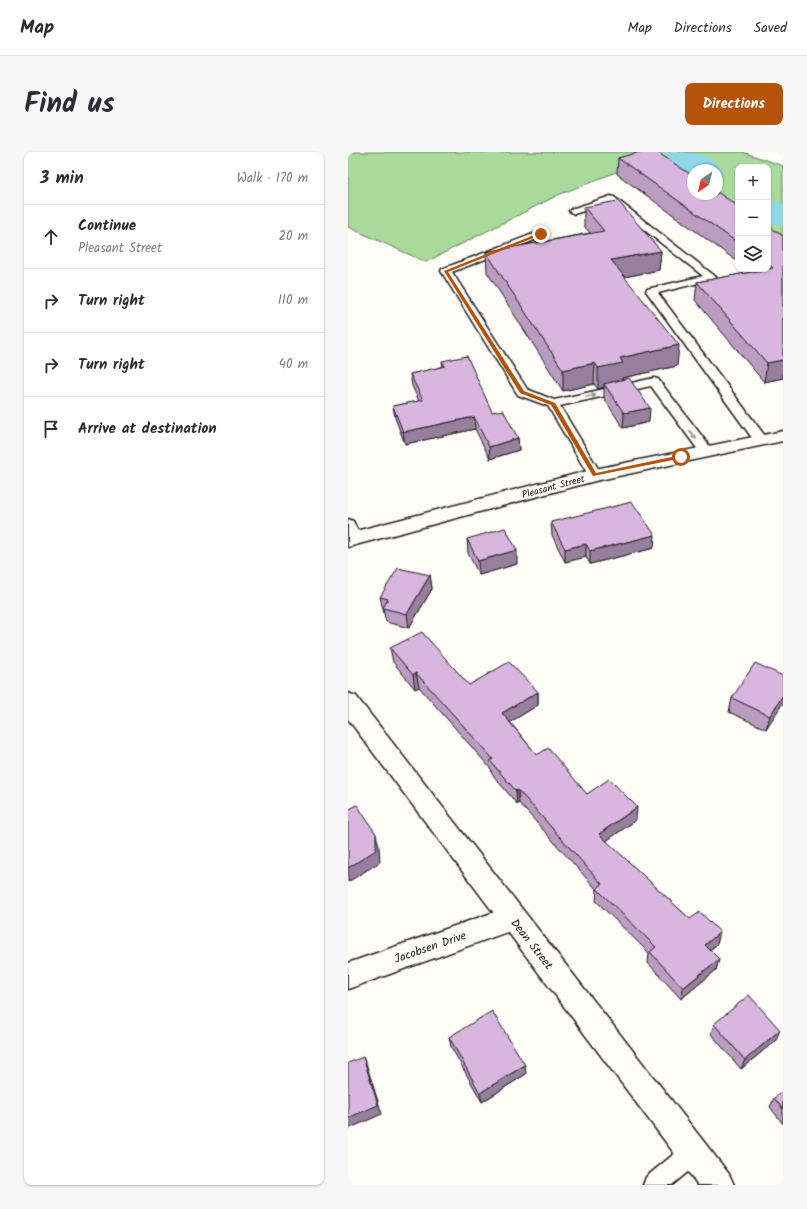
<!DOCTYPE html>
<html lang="en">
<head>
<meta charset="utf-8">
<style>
  body { margin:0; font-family:Kalam,sans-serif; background:#f7f7f7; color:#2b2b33 }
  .controls { position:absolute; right:12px; top:12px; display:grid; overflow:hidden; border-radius:8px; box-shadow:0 1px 3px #0004 }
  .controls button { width:36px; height:36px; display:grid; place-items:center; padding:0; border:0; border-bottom:1px solid #e1e1e2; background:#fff; color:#2b2b33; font:20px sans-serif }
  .compass { position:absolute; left:339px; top:12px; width:36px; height:36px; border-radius:50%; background:#fff; box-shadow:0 1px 3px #0004; rotate:215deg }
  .stop { position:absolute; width:12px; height:12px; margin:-9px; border:3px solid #b45309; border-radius:50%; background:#fff }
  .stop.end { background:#b45309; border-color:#fff; box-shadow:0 1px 4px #0008 }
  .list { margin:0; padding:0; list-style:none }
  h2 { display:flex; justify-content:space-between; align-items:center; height:52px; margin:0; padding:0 16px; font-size:17px }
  h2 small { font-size:13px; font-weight:400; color:#7c7c81 }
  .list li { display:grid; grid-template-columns:26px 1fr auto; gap:12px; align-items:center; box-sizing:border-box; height:64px; padding:0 16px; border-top:1px solid #e1e1e2 }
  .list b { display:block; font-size:15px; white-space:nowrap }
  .list p { margin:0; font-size:13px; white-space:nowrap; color:#7c7c81 }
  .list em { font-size:13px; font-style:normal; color:#7c7c81 }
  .icon { flex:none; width:22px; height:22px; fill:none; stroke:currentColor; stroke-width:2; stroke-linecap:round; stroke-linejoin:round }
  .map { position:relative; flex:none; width:435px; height:1033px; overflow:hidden; border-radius:8px }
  header { display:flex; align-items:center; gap:24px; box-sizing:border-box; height:56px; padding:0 20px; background:#fff; border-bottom:1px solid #e1e1e2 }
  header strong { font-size:19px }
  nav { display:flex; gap:22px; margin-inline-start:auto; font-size:14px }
  .intro { display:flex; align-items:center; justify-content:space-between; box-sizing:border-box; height:96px; padding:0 24px }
  h1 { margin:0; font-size:28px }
  .button { padding:10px 18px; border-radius:8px; background:#b45309; color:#fff; font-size:14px; font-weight:700 }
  main { display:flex; gap:24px; padding:0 24px }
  aside { flex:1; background:#fff; border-radius:8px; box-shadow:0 1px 3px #0004 }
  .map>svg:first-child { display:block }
  .green { fill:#a8da9b; stroke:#627b5c }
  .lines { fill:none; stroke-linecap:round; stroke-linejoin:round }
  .river { fill:#8cd9ea; fill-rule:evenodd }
  .lane-casing { stroke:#1c1c1c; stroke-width:3 }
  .street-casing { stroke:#1c1c1c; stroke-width:3 }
  .secondary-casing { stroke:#1c1c1c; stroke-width:3 }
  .lane { fill:#fdfcf7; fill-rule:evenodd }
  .street { fill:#fdfcf7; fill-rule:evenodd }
  .secondary { fill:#fdfcf7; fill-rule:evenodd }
  .wall { fill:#bb9dc1; stroke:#1c1c1c }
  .shaded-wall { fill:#987f9d; stroke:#1c1c1c }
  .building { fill:#d9b6e0; stroke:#1c1c1c }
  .oneway { fill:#989794 }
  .route { fill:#b45309 }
  .labels { text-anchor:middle; stroke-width:3.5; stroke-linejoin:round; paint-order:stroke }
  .street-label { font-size:10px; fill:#1c1c1c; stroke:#fdfcf7 }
  .near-street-label { font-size:12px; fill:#1c1c1c; stroke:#fdfcf7 }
</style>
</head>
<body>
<header>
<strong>Map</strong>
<nav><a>Map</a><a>Directions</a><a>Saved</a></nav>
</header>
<div class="intro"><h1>Find us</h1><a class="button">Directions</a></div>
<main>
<aside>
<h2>3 min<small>Walk · 170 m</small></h2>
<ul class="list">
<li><svg class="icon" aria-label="ahead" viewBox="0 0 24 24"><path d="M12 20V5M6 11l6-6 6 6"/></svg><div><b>Continue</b><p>Pleasant Street</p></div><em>20 m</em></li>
<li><svg class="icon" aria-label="right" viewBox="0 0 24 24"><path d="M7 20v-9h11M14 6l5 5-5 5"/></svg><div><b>Turn right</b></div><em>110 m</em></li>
<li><svg class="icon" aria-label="right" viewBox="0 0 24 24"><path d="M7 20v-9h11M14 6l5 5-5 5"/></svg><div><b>Turn right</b></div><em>40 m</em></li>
<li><svg class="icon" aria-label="arrive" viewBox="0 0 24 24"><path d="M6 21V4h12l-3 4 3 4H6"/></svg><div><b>Arrive at destination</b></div></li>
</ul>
</aside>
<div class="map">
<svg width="435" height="1033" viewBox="0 0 435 1033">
  <rect width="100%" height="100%" fill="#fdfcf7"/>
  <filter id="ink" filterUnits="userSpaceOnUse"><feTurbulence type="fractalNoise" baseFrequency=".025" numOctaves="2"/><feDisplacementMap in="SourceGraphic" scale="8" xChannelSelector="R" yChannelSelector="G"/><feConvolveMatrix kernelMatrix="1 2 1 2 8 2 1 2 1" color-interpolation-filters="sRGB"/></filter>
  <g filter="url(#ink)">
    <path class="green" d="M 0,0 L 395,0 L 435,14 L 435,87 L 420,77 L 420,15 L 390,15 L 390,57 L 369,42 L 369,18 L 345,18 L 345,32 L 301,7 L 210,43 L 78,110 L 0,75 Z"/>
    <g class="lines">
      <path class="river" d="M 314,0 C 338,0 360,0 375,18 L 369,25 L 369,18 L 345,18 L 345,23 L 319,7 Z
        M 420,48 L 435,52 L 435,74 L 420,70 Z"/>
      <g class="lane-casing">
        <path id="lane" d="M 263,44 L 266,45 L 368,125 L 367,127 L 310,141 L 417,284 L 418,287 L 417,290 L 407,290 L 298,139 L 299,137 L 355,124 L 262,51 L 226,62 L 221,59 L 223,57 Z
          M 193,79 L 198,82 L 197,84 L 104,120 L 179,237 L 206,248 L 306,226 L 310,227 L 363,296 L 365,299 L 363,302 L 353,302 L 303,234 L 212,254 L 254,323 L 252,326 L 247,327 L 242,326 L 200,254 L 170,243 L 93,119 L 94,117 Z
          M 0,367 L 5,369 L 13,386 L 11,389 L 6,391 L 0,388 Z
          M 345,990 L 353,993 L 356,1001 L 353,1009 L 324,1033 L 295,1033 L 298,1025 L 337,993 Z"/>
      </g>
      <g class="street-casing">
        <path id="street" d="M 164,754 L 173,757 L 177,766 L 173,775 L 0,837 L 0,811 Z"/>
      </g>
      <g class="secondary-casing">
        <path id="secondary" d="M 435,279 L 435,289 L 247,329 L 0,395 L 0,381 L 247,317 Z
          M 0,541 L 8,544 L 381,1022 L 386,1033 L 350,1033 L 0,567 Z"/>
      </g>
      <use href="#lane" class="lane"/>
      <use href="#street" class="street"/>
      <use href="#secondary" class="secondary"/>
    </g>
    <path class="wall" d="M 270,6 L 390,54 L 390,110 L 269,22 Z
      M 236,55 L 313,99 L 311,118 L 276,125 L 329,214 L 274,226 L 274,228 L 301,270 L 275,276 L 256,246 L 256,235 L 250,237 L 246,232 L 215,239 L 139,120 L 138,100 L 242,81 L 236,74 Z
      M 420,74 L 435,84 L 435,226 L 416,230 L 347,148 L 349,130 L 404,120 L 400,117 L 420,117 Z
      M 94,209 L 144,260 L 170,286 L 171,298 L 142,307 L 127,277 L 57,292 L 47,266 L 45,254 L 71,249 L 64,234 L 62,222 L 95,215 Z
      M 203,370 L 306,396 L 242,412 L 238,405 L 217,410 L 204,383 Z
      M 119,387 L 169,412 L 131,423 L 120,401 Z
      M 82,423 L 84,437 L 61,476 L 38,470 L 32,445 Z
      M 42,496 L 121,533 L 190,540 L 190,553 L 162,570 L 189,603 L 239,642 L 288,668 L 258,689 L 342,767 L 372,780 L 369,792 L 362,798 L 371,807 L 368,818 L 333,847 L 300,811 L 301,801 L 248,749 L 249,738 L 171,651 L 169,652 L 144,622 L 143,617 L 71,535 L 67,537 L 45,510 Z
      M 435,524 L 418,577 L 381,560 L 384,546 Z
      M 366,872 L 428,888 L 393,917 L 363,882 Z
      M 101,885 L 178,922 L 134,950 L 103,895 Z
      M 435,939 L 435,972 L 422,955 L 426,946 Z"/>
    <path class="shaded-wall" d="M 313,99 L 311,118 L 262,128 L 263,108 Z
      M 331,193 L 329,214 L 274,226 L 274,231 L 256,232 L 256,235 L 250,237 L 250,216 L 272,206 Z
      M 435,208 L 435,226 L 416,230 L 419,211 Z
      M 247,211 L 246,232 L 215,239 L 215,218 Z
      M 302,256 L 301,270 L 275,276 L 276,261 Z
      M 126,265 L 127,277 L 57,292 L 55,280 Z
      M 170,286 L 171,298 L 142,307 L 141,295 Z
      M 307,383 L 306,396 L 242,412 L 242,399 Z
      M 238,392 L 238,405 L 217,410 L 217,397 Z
      M 169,398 L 169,412 L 131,423 L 130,409 Z
      M 82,423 L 84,437 L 61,476 L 59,462 Z
      M 68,521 L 71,535 L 67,537 L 65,523 Z
      M 190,540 L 190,553 L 156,574 L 154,561 Z
      M 435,543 L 435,551 L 418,577 L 422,564 Z
      M 170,638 L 171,651 L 169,652 L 168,639 Z
      M 289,655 L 288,668 L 251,694 L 251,682 Z
      M 28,682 L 31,695 L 32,710 L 0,730 L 0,716 Z
      M 372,780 L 369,792 L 355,805 L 357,793 Z
      M 371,807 L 368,818 L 333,847 L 335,836 Z
      M 432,878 L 428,888 L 393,917 L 397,908 Z
      M 15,905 L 19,914 L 34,962 L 0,977 L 0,966 Z
      M 177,913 L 178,922 L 134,950 L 132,941 Z"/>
    <path class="building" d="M 292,0 L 309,0 L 345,24 L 345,42 L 369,42 L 369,40 L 390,54 L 390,91 L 270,6 Z
      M 270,49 L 313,99 L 263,108 L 331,193 L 272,206 L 275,211 L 250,216 L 247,211 L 215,218 L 138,100 L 256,79 L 236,55 Z
      M 420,74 L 435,84 L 435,208 L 419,211 L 349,130 L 425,116 L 420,112 Z
      M 119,204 L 144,260 L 155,258 L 170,286 L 141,295 L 126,265 L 55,280 L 45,254 L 75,248 L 62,222 L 97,214 L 94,209 Z
      M 281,226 L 302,256 L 276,261 L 256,232 Z
      M 284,350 L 307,383 L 242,399 L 238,392 L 217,397 L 203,370 Z
      M 157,376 L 169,398 L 130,409 L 119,387 Z
      M 50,416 L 82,423 L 59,462 L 35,456 L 40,447 L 32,445 Z
      M 74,480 L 121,533 L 161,510 L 190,540 L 154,561 L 189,603 L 200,596 L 239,642 L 261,627 L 289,655 L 251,682 L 342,767 L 352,760 L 372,780 L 357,793 L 371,807 L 335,836 L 302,800 L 308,795 L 249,737 L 254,732 L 170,638 L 168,639 L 142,609 L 145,607 L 68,521 L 65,523 L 42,496 Z
      M 407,511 L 435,524 L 435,543 L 422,564 L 384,546 Z
      M 9,653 L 28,682 L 28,698 L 0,716 L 0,658 Z
      M 401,843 L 432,878 L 397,908 L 366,872 Z
      M 144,859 L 177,913 L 132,941 L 101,885 Z
      M 15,905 L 30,953 L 0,966 L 0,911 Z
      M 435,939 L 435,957 L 426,946 Z"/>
    <defs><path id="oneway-solid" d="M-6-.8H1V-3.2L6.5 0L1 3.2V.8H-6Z"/></defs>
    <g class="oneway">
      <use href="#oneway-solid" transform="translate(243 244) rotate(-12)"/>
      <use href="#oneway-solid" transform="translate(345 283) rotate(53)"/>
    </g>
  </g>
  <path class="route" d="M 191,81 L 195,82 L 100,120 L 176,239 L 207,251 L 248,321 L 333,303 L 335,304 L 335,306 L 245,324 L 203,253 L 172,241 L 96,119 Z"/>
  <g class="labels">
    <g class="street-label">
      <text transform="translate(205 334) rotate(-15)" y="4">Pleasant Street</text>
    </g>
    <g class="near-street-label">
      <text transform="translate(184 792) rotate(52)" y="4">Dean Street</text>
      <text transform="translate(82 795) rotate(-19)" y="4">Jacobsen Drive</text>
    </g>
  </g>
</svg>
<div class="controls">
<button>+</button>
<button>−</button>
<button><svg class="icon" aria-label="layers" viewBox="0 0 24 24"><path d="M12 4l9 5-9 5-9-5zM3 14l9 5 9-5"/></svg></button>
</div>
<svg class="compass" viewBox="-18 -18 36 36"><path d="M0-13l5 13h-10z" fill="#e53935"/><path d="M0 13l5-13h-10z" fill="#7c7c81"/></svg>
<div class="stop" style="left:333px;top:305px"></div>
<div class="stop end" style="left:193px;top:82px"></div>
</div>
</main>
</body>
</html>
